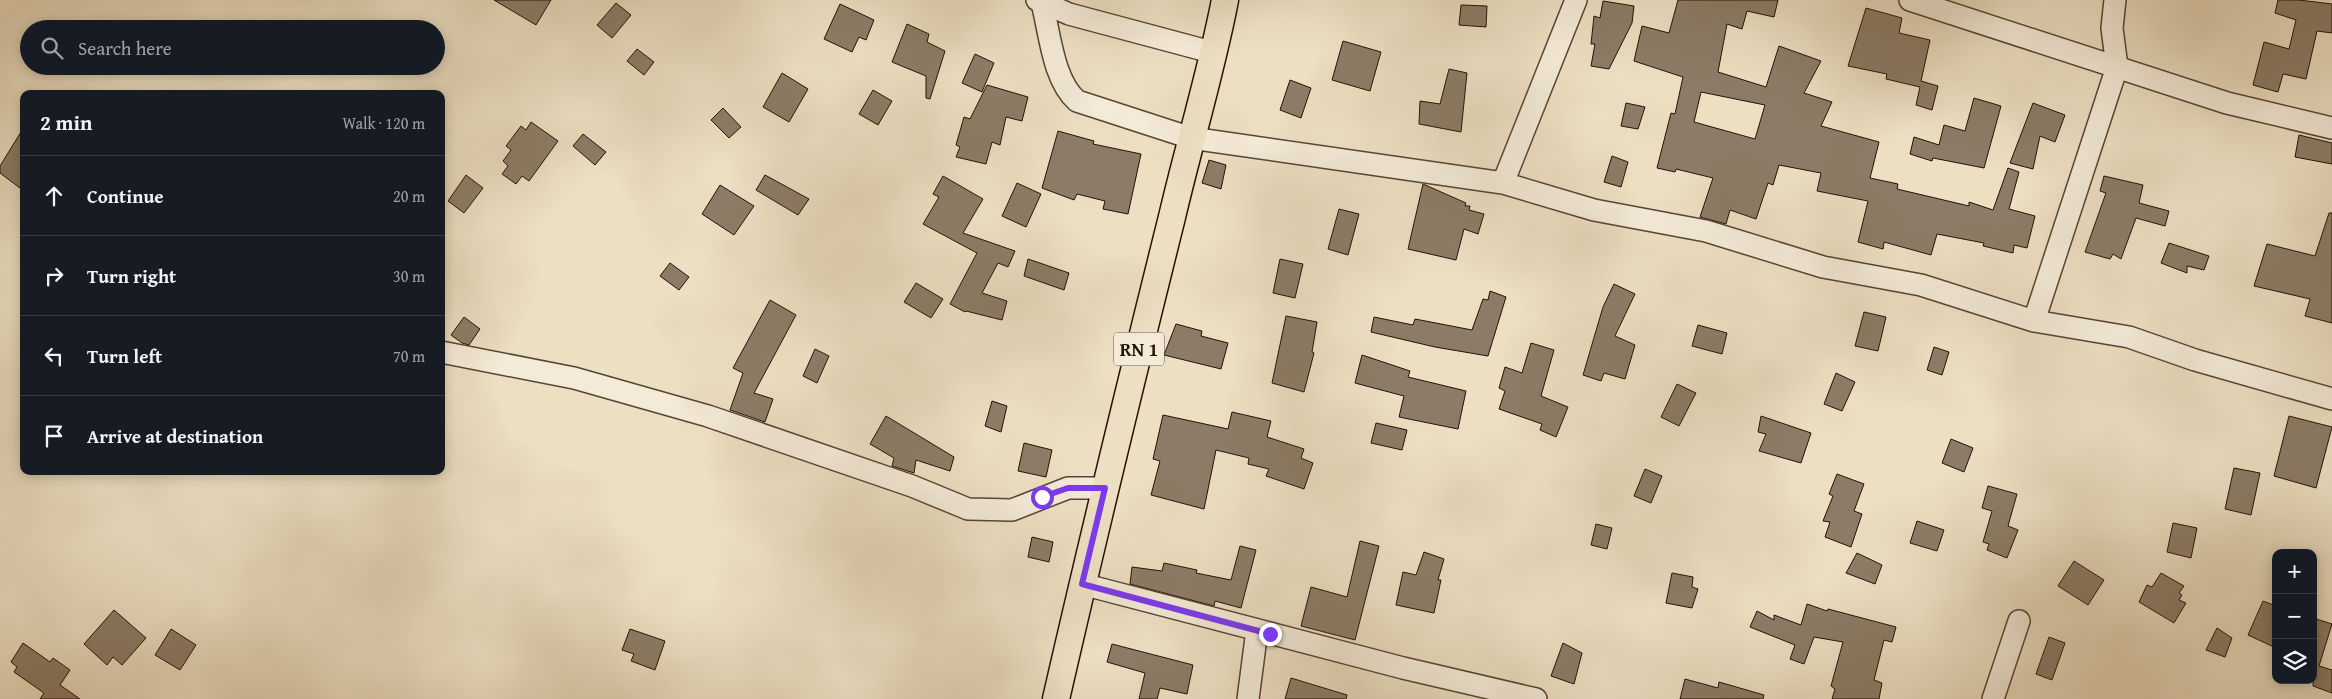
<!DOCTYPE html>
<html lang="en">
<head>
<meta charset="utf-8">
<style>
  body { margin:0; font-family:"Gentium Book Plus",serif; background:#242831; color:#f1f3f6 }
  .controls { position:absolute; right:15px; bottom:15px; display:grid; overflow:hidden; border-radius:10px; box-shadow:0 2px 12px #0003 }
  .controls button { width:45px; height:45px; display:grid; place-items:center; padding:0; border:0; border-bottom:1px solid #363941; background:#171b24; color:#f1f3f6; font:25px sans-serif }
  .stop { position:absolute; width:15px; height:15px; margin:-11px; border:4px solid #7c3aed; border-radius:50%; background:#fff }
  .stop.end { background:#7c3aed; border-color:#fff; box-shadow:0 1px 5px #0008 }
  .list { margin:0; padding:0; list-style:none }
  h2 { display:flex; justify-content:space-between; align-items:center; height:65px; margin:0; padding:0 20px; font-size:21px }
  h2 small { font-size:16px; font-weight:400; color:#9ea1a6 }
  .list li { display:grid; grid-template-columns:32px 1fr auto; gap:15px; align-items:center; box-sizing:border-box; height:80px; padding:0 20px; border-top:1px solid #363941 }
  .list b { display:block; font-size:19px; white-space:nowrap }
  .list em { font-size:16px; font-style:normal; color:#9ea1a6 }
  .icon { flex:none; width:28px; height:28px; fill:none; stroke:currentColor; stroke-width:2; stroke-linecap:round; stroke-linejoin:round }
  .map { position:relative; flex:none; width:2332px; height:699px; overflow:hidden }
  .search { position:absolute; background:#171b24; box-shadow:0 2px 12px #0003; left:20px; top:20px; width:425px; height:55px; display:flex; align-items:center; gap:12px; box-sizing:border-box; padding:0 18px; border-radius:28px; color:#9ea1a6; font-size:19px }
  .panel { position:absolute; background:#171b24; box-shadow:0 2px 12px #0003; left:20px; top:90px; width:425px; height:385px; border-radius:10px }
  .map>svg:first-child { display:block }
  .building { fill:#8c7c67; stroke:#251105; fill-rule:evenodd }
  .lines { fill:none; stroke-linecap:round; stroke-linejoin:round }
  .minor-casing { stroke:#574434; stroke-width:24 }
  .major-casing { stroke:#251105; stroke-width:29 }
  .minor { stroke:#f3ead7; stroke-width:21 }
  .major { stroke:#ecdfc2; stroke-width:26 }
  .route { stroke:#7c3aed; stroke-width:6 }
  .labels { text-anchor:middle; stroke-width:5; stroke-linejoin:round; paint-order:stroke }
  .shield { fill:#f3ead7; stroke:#635244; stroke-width:1 }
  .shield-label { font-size:19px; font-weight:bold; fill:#251105 }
</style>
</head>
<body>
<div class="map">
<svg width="2332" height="699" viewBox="0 0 2332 699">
  <rect width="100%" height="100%" fill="#ecdfc2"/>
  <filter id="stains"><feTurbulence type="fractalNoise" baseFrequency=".004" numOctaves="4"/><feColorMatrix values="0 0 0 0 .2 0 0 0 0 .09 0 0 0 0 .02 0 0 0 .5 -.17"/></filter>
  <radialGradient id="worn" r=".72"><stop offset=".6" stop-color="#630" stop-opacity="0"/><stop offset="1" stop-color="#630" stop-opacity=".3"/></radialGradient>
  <path class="building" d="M 494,0 L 551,0 L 536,25 Z
    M 1678,0 L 1778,0 L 1774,17 L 1747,11 L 1742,29 L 1727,24 L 1718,72 L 1766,87 L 1779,46 L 1821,61 L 1804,93 L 1832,102 L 1821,126 L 1879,142 L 1870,178 L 1898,184 L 1897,189 L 1969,206 L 1969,202 L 1993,210 L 2008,168 L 2019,172 L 2009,209 L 2035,216 L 2027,248 L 2014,245 L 2013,253 L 1983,246 L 1984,243 L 1937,234 L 1931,255 L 1884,242 L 1883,249 L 1858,242 L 1868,201 L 1817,191 L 1821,173 L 1779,165 L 1773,185 L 1768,183 L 1756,219 L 1730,210 L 1726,224 L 1700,217 L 1713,178 L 1676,169 L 1675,172 L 1657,168 L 1671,113 L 1675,114 L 1683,77 L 1634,61 L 1642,26 L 1669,33 ZM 1701,92 L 1765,105 L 1755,139 L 1694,122 Z
    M 2278,0 L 2299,0 L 2332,4 L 2332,33 L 2317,31 L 2306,79 L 2283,74 L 2278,92 L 2253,85 L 2264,42 L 2289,49 L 2296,20 L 2275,13 Z
    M 1603,1 L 1634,6 L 1632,23 L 1609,69 L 1591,66 L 1595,44 L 1591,44 L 1594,16 L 1600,18 Z
    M 616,3 L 631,15 L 612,38 L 597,25 Z
    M 840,4 L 874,20 L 866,40 L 859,37 L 852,52 L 824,39 Z
    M 1461,5 L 1487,6 L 1486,27 L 1459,25 Z
    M 1866,8 L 1902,18 L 1899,33 L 1930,40 L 1921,81 L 1938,86 L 1932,110 L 1916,105 L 1920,87 L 1886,79 L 1887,74 L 1848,66 Z
    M 907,24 L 929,34 L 927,42 L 945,51 L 930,99 L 926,98 L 926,76 L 892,62 Z
    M 1343,41 L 1381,52 L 1370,91 L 1332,80 Z
    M 637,49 L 654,62 L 644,75 L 627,61 Z
    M 975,54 L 994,63 L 982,92 L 962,83 Z
    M 1449,69 L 1467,73 L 1461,132 L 1419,124 L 1420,101 L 1440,104 Z
    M 782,73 L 808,89 L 789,122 L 763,107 Z
    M 1290,80 L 1311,88 L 1301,118 L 1280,110 Z
    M 987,85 L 1028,97 L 1022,121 L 1006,117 L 1000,145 L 992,142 L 986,164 L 956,157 L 960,147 L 956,145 L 964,117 L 970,119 Z
    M 873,90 L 892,101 L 878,125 L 859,114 Z
    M 1974,98 L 2001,106 L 1984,168 L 1933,158 L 1932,161 L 1910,154 L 1914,137 L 1939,145 L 1944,125 L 1965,131 Z
    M 1626,103 L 1645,107 L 1638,129 L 1621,126 Z
    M 2033,103 L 2065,115 L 2055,142 L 2040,136 L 2033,169 L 2010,163 Z
    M 723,108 L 741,127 L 729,138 L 711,120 Z
    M 531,122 L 558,141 L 529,181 L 522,176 L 516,184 L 502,174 L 508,166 L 503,161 L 511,150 L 506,146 L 521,126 L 526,130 Z
    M 24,127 L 24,191 L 0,173 L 0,166 Z
    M 1058,131 L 1094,141 L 1093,144 L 1141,154 L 1128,214 L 1103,209 L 1105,201 L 1077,194 L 1074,200 L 1042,188 Z
    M 583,134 L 606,152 L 595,165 L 573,146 Z
    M 2299,135 L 2332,143 L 2332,164 L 2295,157 Z
    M 1612,156 L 1628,162 L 1621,187 L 1604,182 Z
    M 1209,160 L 1226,165 L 1221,189 L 1202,183 Z
    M 466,175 L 483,188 L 464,213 L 448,201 Z
    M 765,175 L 809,199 L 798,215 L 756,190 Z
    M 943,176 L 983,199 L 963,233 L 1015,251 L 1008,267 L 998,263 L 982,293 L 1007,301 L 1002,320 L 966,311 L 965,312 L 950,304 L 977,253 L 923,224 L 939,197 L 933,194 Z
    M 2104,176 L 2143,185 L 2139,203 L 2169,211 L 2165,226 L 2136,218 L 2121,259 L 2113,254 L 2110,259 L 2085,252 L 2106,193 L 2100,191 Z
    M 1017,183 L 1041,194 L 1026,227 L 1002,216 Z
    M 1423,184 L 1466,203 L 1465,206 L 1470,206 L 1469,210 L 1484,214 L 1478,234 L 1464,229 L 1456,260 L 1408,249 Z
    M 720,185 L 754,206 L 734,235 L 702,214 Z
    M 1339,209 L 1359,214 L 1348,255 L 1328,249 Z
    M 2329,213 L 2332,213 L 2332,323 L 2305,316 L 2310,299 L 2254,286 L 2267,244 L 2315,256 Z
    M 2169,243 L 2209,256 L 2204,270 L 2187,266 L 2187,273 L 2161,263 Z
    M 1028,259 L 1069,273 L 1064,290 L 1024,276 Z
    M 1280,259 L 1303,264 L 1295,298 L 1273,293 Z
    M 670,263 L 689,277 L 679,290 L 660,276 Z
    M 916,283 L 943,299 L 931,318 L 904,302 Z
    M 1614,284 L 1635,294 L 1615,336 L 1635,345 L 1625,379 L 1604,373 L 1601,381 L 1583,375 L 1603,307 Z
    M 1490,291 L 1506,297 L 1488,356 L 1435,347 L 1371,332 L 1374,317 L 1413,325 L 1415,319 L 1472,330 L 1483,299 L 1488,300 Z
    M 770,300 L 796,315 L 754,393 L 773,399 L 765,422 L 730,410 L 743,373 L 733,368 Z
    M 1864,312 L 1886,317 L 1878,351 L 1855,346 Z
    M 1286,316 L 1317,322 L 1312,352 L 1314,353 L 1304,392 L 1272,383 Z
    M 464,317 L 480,329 L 469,345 L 462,343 L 451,335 Z
    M 1176,324 L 1202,331 L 1201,336 L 1228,343 L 1221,369 L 1164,355 Z
    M 1698,325 L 1727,333 L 1722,354 L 1692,346 Z
    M 1531,343 L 1554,350 L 1541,396 L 1568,407 L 1556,437 L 1540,430 L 1542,424 L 1499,409 L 1505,391 L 1499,388 L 1505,367 L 1522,373 Z
    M 1934,347 L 1949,352 L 1942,375 L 1927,370 Z
    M 815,349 L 829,356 L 817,383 L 803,376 Z
    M 1362,355 L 1410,371 L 1408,377 L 1466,391 L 1458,429 L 1399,417 L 1404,396 L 1355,383 Z
    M 1836,373 L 1855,382 L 1842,411 L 1824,404 Z
    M 1677,384 L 1696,393 L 1679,426 L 1661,417 Z
    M 992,401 L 1007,406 L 1001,432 L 985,426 Z
    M 1232,412 L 1271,421 L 1267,437 L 1304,449 L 1301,458 L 1313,463 L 1304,489 L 1266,476 L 1269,469 L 1248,464 L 1249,458 L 1216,450 L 1204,509 L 1151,495 L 1160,461 L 1153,459 L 1163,415 L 1228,429 Z
    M 886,416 L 954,457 L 950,471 L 916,460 L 914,473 L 892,466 L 894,458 L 870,444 Z
    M 1761,416 L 1811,433 L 1801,463 L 1759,451 L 1766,434 L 1758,432 Z
    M 2289,416 L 2332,427 L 2316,488 L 2274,476 Z
    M 1376,423 L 1407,430 L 1402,450 L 1371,443 Z
    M 1951,439 L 1973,448 L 1964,472 L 1942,463 Z
    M 1024,443 L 1052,450 L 1046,477 L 1018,471 Z
    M 2234,468 L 2260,473 L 2251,515 L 2225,509 Z
    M 1645,469 L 1662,476 L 1651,503 L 1634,496 Z
    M 1837,474 L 1864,484 L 1854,511 L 1862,514 L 1851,547 L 1825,537 L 1830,522 L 1823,521 L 1833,496 L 1829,494 Z
    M 1988,486 L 2017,494 L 2008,526 L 2018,530 L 2007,558 L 1987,550 L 1989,544 L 1983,542 L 1992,511 L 1982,508 Z
    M 1917,521 L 1944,530 L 1937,551 L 1910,543 Z
    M 2173,523 L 2197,528 L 2191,558 L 2167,552 Z
    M 1596,524 L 1612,528 L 1607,549 L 1591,545 Z
    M 1032,537 L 1053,542 L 1049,562 L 1028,557 Z
    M 1360,541 L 1379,546 L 1355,640 L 1301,626 L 1311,587 L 1347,597 Z
    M 1240,546 L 1256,550 L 1241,608 L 1215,601 L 1214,606 L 1130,584 L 1132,567 L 1162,571 L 1164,563 L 1197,570 L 1196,573 L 1231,580 Z
    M 1424,552 L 1444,559 L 1438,580 L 1441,580 L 1434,613 L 1396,605 L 1403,572 L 1416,575 Z
    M 1857,553 L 1882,565 L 1875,584 L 1846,573 Z
    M 2074,561 L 2104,580 L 2088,605 L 2058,586 Z
    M 1672,573 L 1693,577 L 1692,587 L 1698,589 L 1692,608 L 1666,603 Z
    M 2161,573 L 2184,586 L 2179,593 L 2182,595 L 2179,600 L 2186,603 L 2174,623 L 2139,602 L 2147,585 L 2152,587 Z
    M 2263,601 L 2276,606 L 2276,648 L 2248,635 Z
    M 1807,604 L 1827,611 L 1828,609 L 1896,627 L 1892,642 L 1884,640 L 1874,680 L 1882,683 L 1879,699 L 1832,699 L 1835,689 L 1831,686 L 1843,642 L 1814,637 L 1804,664 L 1790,659 L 1795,645 L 1750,627 L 1757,611 L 1774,620 L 1774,615 L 1801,625 Z
    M 114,610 L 146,638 L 122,665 L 113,657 L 107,665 L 84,644 Z
    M 2313,618 L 2332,624 L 2319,666 L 2332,670 L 2332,693 L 2313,686 Z
    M 2217,628 L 2232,638 L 2225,657 L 2206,650 Z
    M 171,629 L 196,645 L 180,670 L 155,655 Z
    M 630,629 L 665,641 L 655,670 L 631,661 L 634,654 L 622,650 Z
    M 2049,637 L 2065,643 L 2052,680 L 2036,674 Z
    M 23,643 L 50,662 L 53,658 L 70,670 L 60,685 L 80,699 L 40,699 L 44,693 L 14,672 L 17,667 L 11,662 Z
    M 1563,643 L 1582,653 L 1574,684 L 1551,676 Z
    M 1112,644 L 1193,665 L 1187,694 L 1160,688 L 1157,699 L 1139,699 L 1145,673 L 1107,662 Z
    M 1291,678 L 1347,695 L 1346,699 L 1285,699 Z
    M 1685,679 L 1718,688 L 1719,682 L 1764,695 L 1763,699 L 1680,699 Z"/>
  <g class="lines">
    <g class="minor-casing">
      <path id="minor" d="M 1037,0 L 1069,14 L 1215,53
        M 1910,0 L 2227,103 L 2332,128
        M 1042,3 C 1050,34 1053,80 1077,101 L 1191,138 L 1503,183 L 1594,210 L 1706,231 L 1823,267 L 1921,285 L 2034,321 L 2129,337 L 2195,360 L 2332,399
        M 1503,183 L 1576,0
        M 2034,321 L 2117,67 L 2112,28 L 2115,0
        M 441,352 L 574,378 L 708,416 L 912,486 L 968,509 L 1012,510 L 1068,488 L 1105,488
        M 1082,584 L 1403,668 L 1536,699
        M 1248,699 L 1257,630
        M 1993,699 L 2019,621"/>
    </g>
    <g class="major-casing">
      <path id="major" d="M 1056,699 C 1093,538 1132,377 1172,217 C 1189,144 1211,73 1225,0"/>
    </g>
    <use href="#minor" class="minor"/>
    <use href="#major" class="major"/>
  </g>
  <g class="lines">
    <path class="route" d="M 1042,497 L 1068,488 L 1105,488 L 1082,584 L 1270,634"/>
  </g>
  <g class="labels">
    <rect class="shield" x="1114" y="332.5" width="50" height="33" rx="4"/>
    <g class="shield-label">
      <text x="1139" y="356">RN 1</text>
    </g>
  </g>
  <rect width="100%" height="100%" filter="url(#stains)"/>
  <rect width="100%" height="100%" fill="url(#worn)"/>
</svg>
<div class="controls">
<button>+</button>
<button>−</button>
<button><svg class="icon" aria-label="layers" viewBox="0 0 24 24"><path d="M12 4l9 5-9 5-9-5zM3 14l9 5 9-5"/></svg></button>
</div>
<div class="stop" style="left:1042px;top:497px"></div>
<div class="stop end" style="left:1270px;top:634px"></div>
<div class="search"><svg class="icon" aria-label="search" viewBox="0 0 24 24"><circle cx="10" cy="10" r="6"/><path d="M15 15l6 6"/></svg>Search here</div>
<section class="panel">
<h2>2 min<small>Walk · 120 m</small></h2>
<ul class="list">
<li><svg class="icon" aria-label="ahead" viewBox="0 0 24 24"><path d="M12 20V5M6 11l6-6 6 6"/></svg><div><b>Continue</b></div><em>20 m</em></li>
<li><svg class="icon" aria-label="right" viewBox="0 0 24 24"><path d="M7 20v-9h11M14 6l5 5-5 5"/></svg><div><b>Turn right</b></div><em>30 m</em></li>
<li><svg class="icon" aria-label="left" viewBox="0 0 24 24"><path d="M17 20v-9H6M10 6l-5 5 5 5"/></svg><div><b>Turn left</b></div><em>70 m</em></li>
<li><svg class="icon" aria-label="arrive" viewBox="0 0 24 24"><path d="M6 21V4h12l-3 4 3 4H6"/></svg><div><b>Arrive at destination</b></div></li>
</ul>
</section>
</div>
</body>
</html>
